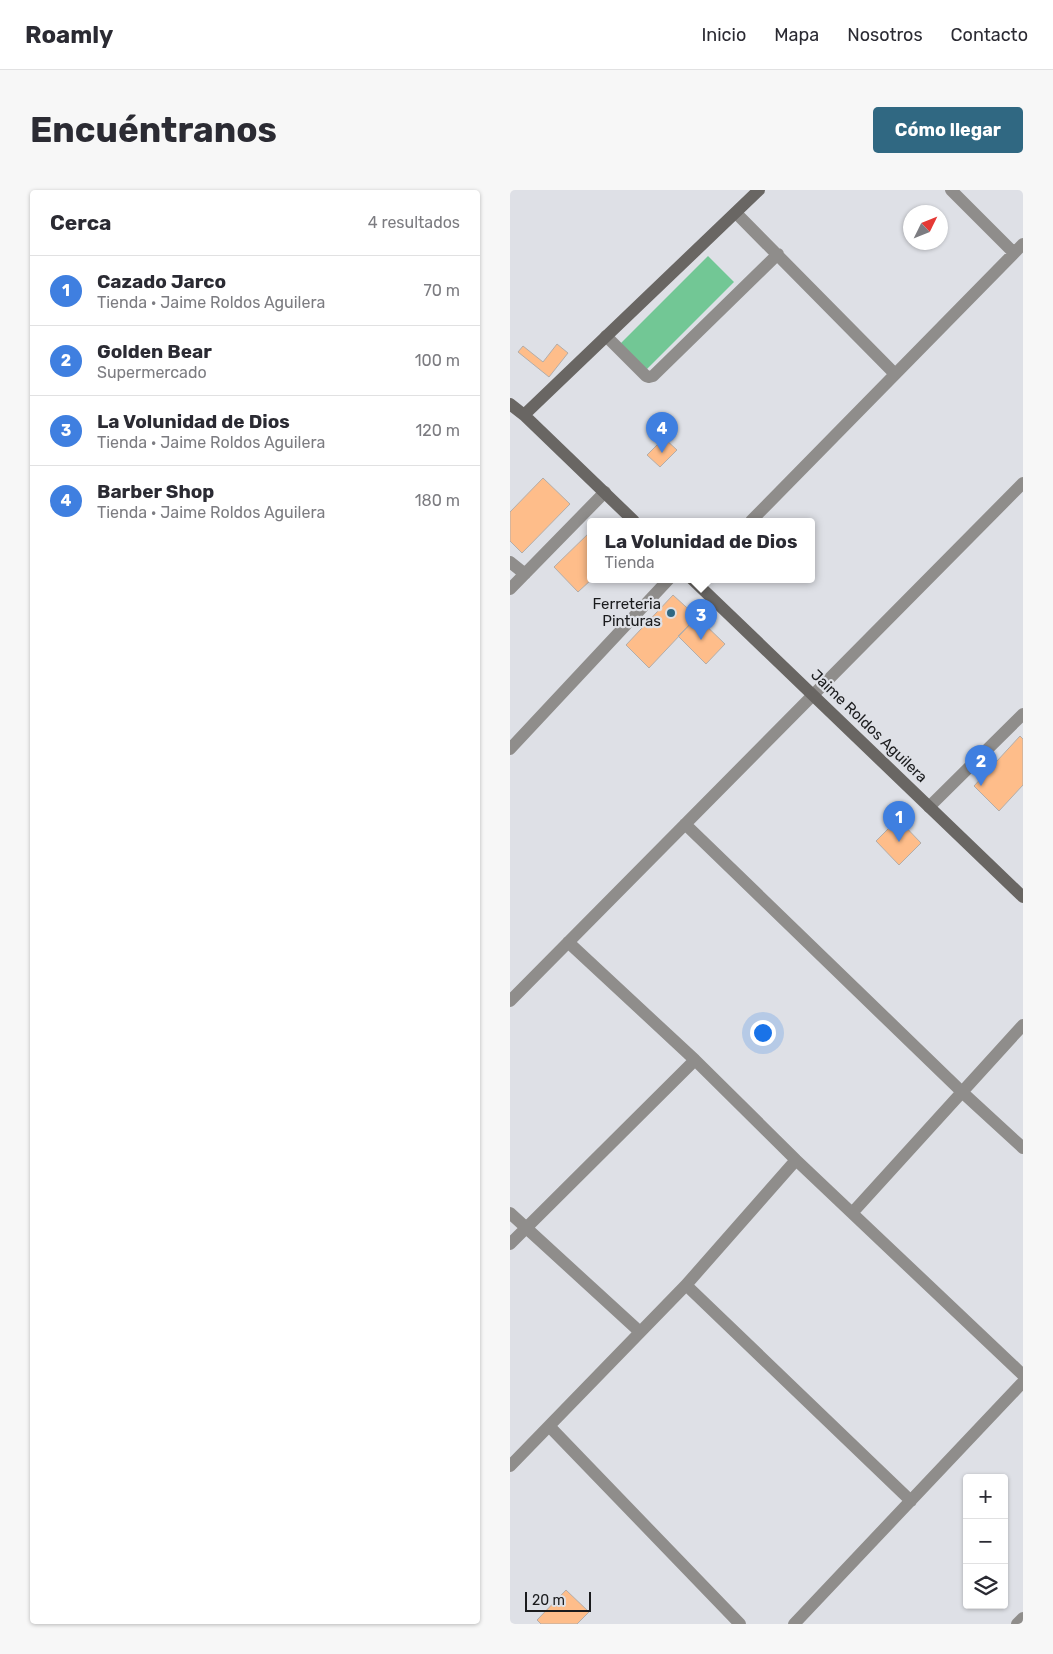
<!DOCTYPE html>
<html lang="es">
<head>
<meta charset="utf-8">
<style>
  body { margin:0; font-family:Rubik,sans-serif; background:#f7f7f7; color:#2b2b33 }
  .controls { position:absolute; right:15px; bottom:15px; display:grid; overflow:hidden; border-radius:5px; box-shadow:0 1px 4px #0004 }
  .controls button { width:45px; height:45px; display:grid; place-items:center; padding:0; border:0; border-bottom:1px solid #e1e1e2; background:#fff; color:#2b2b33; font:25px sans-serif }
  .compass { position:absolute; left:393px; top:15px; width:45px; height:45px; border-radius:50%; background:#fff; box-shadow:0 1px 4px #0004; rotate:47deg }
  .scale { position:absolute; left:15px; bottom:12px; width:66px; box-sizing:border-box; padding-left:5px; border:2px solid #1a1b1d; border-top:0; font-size:14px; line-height:18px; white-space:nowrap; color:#1a1b1d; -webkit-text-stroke:4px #dee0e6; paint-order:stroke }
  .you { position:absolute; left:252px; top:842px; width:18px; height:18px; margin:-12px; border:4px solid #fff; border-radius:50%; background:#1a73e8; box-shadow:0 0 0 8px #1a73e833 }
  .badge { display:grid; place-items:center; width:32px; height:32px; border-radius:50%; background:#306882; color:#fff; font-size:16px; font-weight:700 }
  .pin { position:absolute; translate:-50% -41px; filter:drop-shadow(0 1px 2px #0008) }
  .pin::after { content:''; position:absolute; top:26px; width:18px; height:15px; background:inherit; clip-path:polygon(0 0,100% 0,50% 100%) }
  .popup { position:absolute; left:77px; top:328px; width:228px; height:65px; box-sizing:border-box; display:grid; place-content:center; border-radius:5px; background:#fff; filter:drop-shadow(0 1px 4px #0005); font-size:16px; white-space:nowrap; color:#7c7c81 }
  .popup b { font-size:19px; color:#2b2b33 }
  .popup::after { content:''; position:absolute; left:50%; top:100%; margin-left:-10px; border:10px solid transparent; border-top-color:#fff }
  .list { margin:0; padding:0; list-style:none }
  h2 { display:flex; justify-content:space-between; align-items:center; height:65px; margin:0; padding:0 20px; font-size:21px }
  h2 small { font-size:16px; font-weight:400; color:#7c7c81 }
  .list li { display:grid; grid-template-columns:32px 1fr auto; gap:15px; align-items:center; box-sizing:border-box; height:70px; padding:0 20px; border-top:1px solid #e1e1e2 }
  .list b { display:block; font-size:19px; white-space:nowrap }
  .list p { margin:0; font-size:16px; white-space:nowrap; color:#7c7c81 }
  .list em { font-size:16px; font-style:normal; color:#7c7c81 }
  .icon { flex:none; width:28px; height:28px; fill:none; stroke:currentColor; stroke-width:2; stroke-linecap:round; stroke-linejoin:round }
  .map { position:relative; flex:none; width:513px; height:1434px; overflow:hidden; border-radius:5px }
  header { display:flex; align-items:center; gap:30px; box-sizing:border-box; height:70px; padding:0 25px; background:#fff; border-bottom:1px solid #e1e1e2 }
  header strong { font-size:24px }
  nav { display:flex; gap:28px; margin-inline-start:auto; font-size:18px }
  .intro { display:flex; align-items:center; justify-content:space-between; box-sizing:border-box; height:120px; padding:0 30px }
  h1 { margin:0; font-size:35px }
  .button { padding:12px 22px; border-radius:5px; background:#306882; color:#fff; font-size:18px; font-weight:700 }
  main { display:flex; gap:30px; padding:0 30px }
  aside { flex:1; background:#fff; border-radius:5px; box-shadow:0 1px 4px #0004 }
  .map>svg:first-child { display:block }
  .green { fill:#72c795 }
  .building { fill:#febd8a; stroke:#b3ada9 }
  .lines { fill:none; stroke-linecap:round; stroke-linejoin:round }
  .street { stroke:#8f8d8b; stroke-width:12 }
  .secondary { stroke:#696663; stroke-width:12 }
  .poi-dot { fill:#306882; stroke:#dee0e6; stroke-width:2 }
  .labels { text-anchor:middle; stroke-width:4.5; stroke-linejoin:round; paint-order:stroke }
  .poi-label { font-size:15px; fill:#1a1b1d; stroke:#dee0e6; text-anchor:end }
  .street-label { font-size:15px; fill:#1a1b1d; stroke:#dee0e6 }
</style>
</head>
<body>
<header>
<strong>Roamly</strong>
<nav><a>Inicio</a><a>Mapa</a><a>Nosotros</a><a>Contacto</a></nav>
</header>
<div class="intro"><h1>Encuéntranos</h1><a class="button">Cómo llegar</a></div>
<main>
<aside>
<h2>Cerca<small>4 resultados</small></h2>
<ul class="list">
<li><span class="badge" style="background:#3f7fe0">1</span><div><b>Cazado Jarco</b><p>Tienda · Jaime Roldos Aguilera</p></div><em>70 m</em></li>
<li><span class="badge" style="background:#3f7fe0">2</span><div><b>Golden Bear</b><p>Supermercado</p></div><em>100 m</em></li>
<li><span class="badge" style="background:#3f7fe0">3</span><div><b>La Volunidad de Dios</b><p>Tienda · Jaime Roldos Aguilera</p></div><em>120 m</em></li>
<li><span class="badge" style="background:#3f7fe0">4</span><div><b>Barber Shop</b><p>Tienda · Jaime Roldos Aguilera</p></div><em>180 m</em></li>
</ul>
</aside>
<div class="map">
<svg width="513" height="1434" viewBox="0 0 513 1434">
  <rect width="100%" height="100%" fill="#dee0e6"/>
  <path class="green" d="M 198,66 L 224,92 L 135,181 L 109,155 Z"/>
  <path class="building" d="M 47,154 L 58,163 L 39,187 L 8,162 L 13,156 L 33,172 Z
    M 154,248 L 167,260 L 150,277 L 137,265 Z
    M 33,288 L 60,314 L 12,363 L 0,351 L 0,322 Z
    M 81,341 L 81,389 L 82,389 L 68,402 L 44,377 Z
    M 163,405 L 187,427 L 139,478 L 116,455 Z
    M 187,427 L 215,454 L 196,474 L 168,446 Z
    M 510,546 L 513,549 L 513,595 L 489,621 L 464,596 Z
    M 388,629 L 411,653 L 389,675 L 366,651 Z
    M 56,1400 L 79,1422 L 67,1434 L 31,1434 L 27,1430 Z"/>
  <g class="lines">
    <path class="street" d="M 441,0 L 504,63
      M 226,23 L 385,184
      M 96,146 L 136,186 L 139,187 L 143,186 L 268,64
      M 241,331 L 513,54
      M 0,372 L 15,384
      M 0,399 L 95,302
      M 0,559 L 159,389
      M 419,617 L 513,524
      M 175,634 L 452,902 L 513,958
      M 58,752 L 185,870 L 286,970 L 513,1185
      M 0,811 L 513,293
      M 343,1022 L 513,835
      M 0,1023 L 130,1142
      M 0,1054 L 185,870
      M 176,1095 L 401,1311
      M 39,1236 L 230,1434
      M 0,1276 L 176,1095 L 286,970
      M 284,1434 L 513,1192
      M 507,1434 L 513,1428"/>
    <path class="secondary" d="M 0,214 L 14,225 L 124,331
      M 14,225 L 249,0
      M 182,389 L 513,707"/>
  </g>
  <circle class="poi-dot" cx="161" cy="423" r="5"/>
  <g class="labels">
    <g class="poi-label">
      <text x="151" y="419">Ferreteria<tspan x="151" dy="17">Pinturas</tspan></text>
    </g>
    <g class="street-label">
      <text transform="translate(359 536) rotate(44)" y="5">Jaime Roldos Aguilera</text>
    </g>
  </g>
</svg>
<div class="controls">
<button>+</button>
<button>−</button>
<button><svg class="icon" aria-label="layers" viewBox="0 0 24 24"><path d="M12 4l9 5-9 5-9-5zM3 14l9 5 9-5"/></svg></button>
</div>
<svg class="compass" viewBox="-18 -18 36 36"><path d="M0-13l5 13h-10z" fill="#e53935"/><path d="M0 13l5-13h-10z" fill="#7c7c81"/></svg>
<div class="scale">20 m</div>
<div class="you"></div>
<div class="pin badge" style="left:389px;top:652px;background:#3f7fe0">1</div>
<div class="pin badge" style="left:471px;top:596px;background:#3f7fe0">2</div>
<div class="pin badge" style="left:191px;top:450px;background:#3f7fe0">3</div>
<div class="popup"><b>La Volunidad de Dios</b>Tienda</div>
<div class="pin badge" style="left:152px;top:263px;background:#3f7fe0">4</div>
</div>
</main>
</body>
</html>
